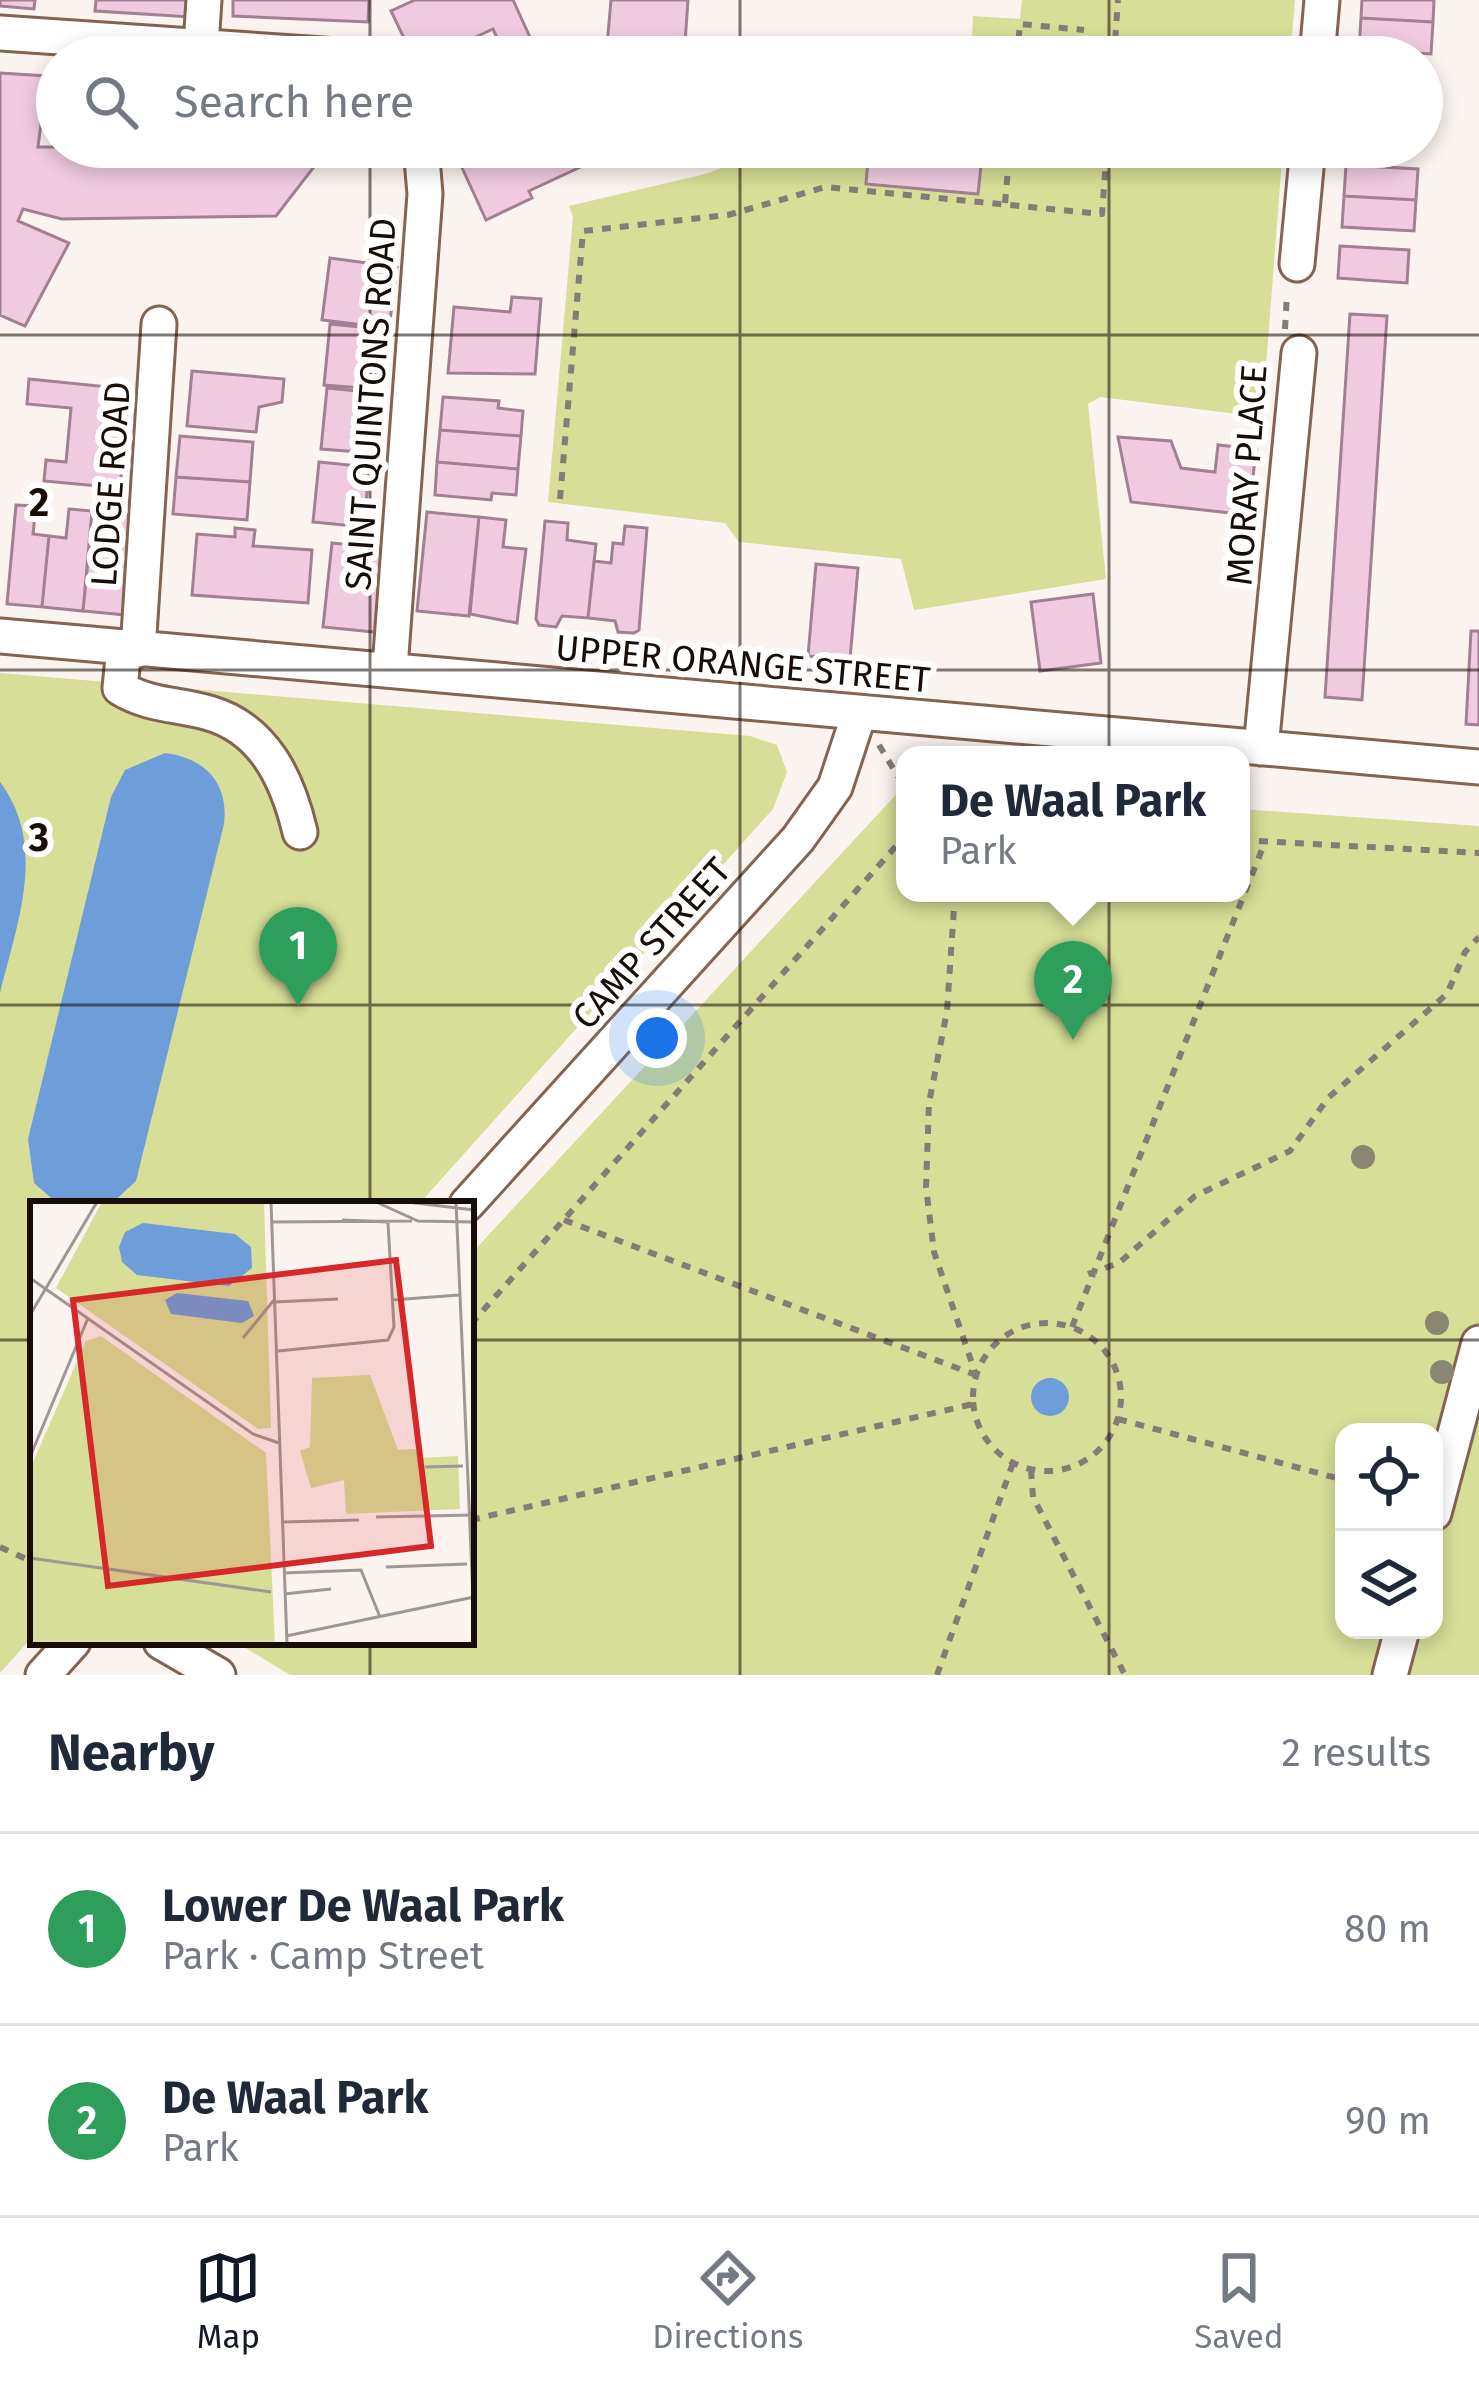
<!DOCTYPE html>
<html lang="en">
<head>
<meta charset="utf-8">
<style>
  body { margin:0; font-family:"Fira Sans",sans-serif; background:#f2f2f3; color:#1f2937 }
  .controls { position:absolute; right:36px; bottom:36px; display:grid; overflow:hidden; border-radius:24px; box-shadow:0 6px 18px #0003 }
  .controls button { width:108px; height:108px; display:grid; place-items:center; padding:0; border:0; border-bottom:3px solid #e0e1e3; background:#fff; color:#1f2937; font:60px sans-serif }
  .you { position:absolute; left:657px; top:1038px; width:42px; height:42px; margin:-30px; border:9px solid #fff; border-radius:50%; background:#1a73e8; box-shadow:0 0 0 18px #1a73e833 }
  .badge { display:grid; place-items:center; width:78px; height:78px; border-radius:50%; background:#111827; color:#fff; font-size:39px; font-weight:700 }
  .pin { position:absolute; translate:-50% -99px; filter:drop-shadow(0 3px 6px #0008) }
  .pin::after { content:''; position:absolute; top:63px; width:42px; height:36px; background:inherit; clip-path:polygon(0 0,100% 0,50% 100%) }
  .popup { position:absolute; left:896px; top:746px; width:354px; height:156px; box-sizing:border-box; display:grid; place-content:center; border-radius:24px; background:#fff; filter:drop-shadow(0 3px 9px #0005); font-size:39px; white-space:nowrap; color:#747a83 }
  .popup b { font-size:45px; color:#1f2937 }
  .popup::after { content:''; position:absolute; left:50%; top:100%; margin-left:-24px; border:24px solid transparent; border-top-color:#fff }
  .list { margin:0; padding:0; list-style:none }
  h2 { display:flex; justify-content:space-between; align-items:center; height:156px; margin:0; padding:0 48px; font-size:51px }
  h2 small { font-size:39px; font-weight:400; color:#747a83 }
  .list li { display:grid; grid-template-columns:78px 1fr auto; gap:36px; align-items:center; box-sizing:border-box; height:192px; padding:0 48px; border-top:3px solid #e0e1e3 }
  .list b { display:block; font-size:45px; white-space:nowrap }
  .list p { margin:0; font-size:39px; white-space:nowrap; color:#747a83 }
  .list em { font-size:39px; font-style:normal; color:#747a83 }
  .icon { flex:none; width:66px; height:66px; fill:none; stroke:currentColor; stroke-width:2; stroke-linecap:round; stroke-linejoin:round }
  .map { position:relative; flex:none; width:1479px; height:1675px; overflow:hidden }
  .search { position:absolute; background:#fff; box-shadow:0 6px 18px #0003; left:36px; right:36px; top:36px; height:132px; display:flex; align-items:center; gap:30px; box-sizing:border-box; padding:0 42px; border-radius:66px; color:#747a83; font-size:45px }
  .sheet { height:540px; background:#fff }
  nav { display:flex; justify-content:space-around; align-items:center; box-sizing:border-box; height:168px; border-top:3px solid #e0e1e3; background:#fff; font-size:33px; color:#747a83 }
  nav a { display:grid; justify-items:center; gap:6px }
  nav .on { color:#111827 }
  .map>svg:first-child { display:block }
  .green { fill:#d6de97; fill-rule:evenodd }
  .water { fill:#6e9eda }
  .building { fill:#f0cbe0; stroke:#a18093; stroke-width:3 }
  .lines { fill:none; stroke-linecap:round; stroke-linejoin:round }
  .minor-casing { stroke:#836351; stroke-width:39 }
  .path { stroke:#867c77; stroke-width:6; stroke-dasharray:9 9; stroke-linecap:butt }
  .minor { stroke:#fff; stroke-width:33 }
  .tree { fill:#898772 }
  .grid { fill:none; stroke:#180c06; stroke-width:3; stroke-opacity:0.55 }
  .labels { text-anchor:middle; stroke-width:12; stroke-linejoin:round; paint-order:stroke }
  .street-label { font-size:36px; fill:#180c06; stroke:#fff }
  .inset-road { fill:none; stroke:#a09792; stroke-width:3 }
  .view { fill:#d62828; fill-opacity:0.15; stroke:#d62828; stroke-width:6 }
  .inset-edge { fill:none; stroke:#180c06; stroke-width:6 }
  .grid-label { font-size:39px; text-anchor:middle; font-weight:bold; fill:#180c06; stroke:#fff; stroke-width:12; stroke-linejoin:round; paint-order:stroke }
</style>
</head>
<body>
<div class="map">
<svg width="1479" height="1675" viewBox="0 0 1479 1675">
  <rect width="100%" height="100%" fill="#fbf3ef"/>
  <path class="green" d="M 1022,0 L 1295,0 L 1290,57 L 971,57 L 973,16 L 1020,19 Z
    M 781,147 L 1283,147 L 1262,417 L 1100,397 L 1088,404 L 1106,579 L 914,610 L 901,559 L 739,542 L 725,523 L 548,502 L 573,217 L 569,206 L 705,174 Z
    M 0,673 L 750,736 L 777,745 L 787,772 L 773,809 L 419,1204 L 33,1204 L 33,1636 L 0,1673 Z
    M 904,786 L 905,893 L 1241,893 L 1241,809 L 1479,826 L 1479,1675 L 290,1675 L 236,1642 L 471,1642 L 471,1254 ZM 1344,1432 L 1434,1432 L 1434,1630 L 1344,1630 Z"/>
  <path class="water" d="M 165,753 C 205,758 229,783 224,824 L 136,1181 L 111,1204 L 58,1204 L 34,1183 L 28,1139 L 111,797 L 125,770 Z
    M 0,782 C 48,846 17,923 0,993 Z
    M1031 1397a19 19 0 1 1 38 0a19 19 0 1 1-38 0Z"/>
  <path class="building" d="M 0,0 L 35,0 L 34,9 L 0,6 Z
    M 96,0 L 192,0 L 191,17 L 95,11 Z
    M 233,0 L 369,0 L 368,22 L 233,16 Z
    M 415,0 L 513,0 L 539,57 L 506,57 L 493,29 L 461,44 L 464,50 L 449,57 L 413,57 L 391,11 Z
    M 611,0 L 688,0 L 684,57 L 606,57 Z
    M 1362,0 L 1434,0 L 1433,22 L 1361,18 Z
    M 1361,18 L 1433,22 L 1431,54 L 1359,49 Z
    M 0,73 L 47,76 L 38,147 L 303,147 L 320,159 L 276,216 L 62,219 L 23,209 L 18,221 L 69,243 L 25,326 L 0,315 Z
    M 489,147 L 582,147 L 589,163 L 529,191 L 532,198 L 486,220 L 459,161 Z
    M 869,147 L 982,156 L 978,194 L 866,184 Z
    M 1346,165 L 1418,169 L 1416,200 L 1344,196 Z
    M 1344,196 L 1416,200 L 1414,231 L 1342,227 Z
    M 1340,246 L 1409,250 L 1407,283 L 1338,278 Z
    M 330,258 L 397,267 L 389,328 L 322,320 Z
    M 512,297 L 541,299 L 535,374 L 448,373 L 454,307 L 510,312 Z
    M 1350,314 L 1387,316 L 1362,700 L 1325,697 Z
    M 330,324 L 381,329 L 375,389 L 324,385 Z
    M 192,371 L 284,379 L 282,402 L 259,407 L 256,432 L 187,426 Z
    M 29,379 L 129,389 L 120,488 L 44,481 L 46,460 L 66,462 L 71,408 L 27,404 Z
    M 327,388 L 378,393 L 372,453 L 321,449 Z
    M 443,397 L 499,401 L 498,408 L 523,411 L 521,436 L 440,430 Z
    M 440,430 L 521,436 L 518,469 L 437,462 Z
    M 180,436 L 253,442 L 250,482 L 176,477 Z
    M 1118,437 L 1171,441 L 1181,468 L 1215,472 L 1218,445 L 1256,449 L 1249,515 L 1131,502 Z
    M 319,462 L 369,467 L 364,527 L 313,522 Z
    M 437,462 L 518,469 L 516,495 L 492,493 L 491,500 L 435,495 Z
    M 176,477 L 250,482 L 247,520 L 173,514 Z
    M 16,505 L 36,506 L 33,534 L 49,536 L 42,607 L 7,604 Z
    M 69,509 L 92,511 L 83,611 L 42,607 L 49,536 L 66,538 Z
    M 427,512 L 479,517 L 469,616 L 417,611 Z
    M 110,513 L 135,516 L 126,615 L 83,611 L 90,540 L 108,541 Z
    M 479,517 L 506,520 L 503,547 L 526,549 L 517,623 L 470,614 Z
    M 545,521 L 568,523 L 567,540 L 596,544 L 588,618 L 562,616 L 556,627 L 539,625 L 536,619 Z
    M 625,526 L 647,528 L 639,630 L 634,633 L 618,632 L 615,621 L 588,618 L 594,561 L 611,563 L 613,543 L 623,544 Z
    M 235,528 L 255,530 L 253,546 L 312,550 L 308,603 L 192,595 L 197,534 L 235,537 Z
    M 332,543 L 392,549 L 384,633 L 323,627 Z
    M 816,564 L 858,568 L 850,659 L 808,656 Z
    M 1093,594 L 1101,663 L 1040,671 L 1031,602 Z
    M 1471,631 L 1479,631 L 1479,725 L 1466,724 Z"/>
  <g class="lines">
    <g class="minor-casing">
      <path id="minor" d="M 0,33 L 353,57
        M 201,45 L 204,0
        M 1317,57 L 1322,0
        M 1297,264 L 1308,147
        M 0,636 L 1479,767
        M 124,648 L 120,688 C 149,706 178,704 209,713 C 265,729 288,781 300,832
        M 138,650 L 159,324
        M 390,668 L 425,194 L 421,147
        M 1261,748 L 1299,353
        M 467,1204 L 798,839 L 835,787 L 859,714
        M 1434,1513 L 1479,1343
        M 161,1642 L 218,1675
        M 43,1675 L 73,1642
        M 1390,1675 L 1402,1630"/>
    </g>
    <path class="path" d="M 1017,57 L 1020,24 L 1084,30
      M 1114,57 L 1118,0
      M 1005,203 L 1010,147
      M 1285,329 L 1287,294
      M 560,499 L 583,231 L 728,215 L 825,187 L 1102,214 L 1107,147
      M 879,745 L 905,788
      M 1241,840 L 1479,853
      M 955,893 L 947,1011 L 929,1103 L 926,1187 L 934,1252 L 976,1375
      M 564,1220 L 976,1375
      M 1088,1274 L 1119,1263 L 1195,1196 L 1290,1151 L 1328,1098 L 1447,994 L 1465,952 L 1479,937
      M973 1397a74 74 0 1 1 148 0a74 74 0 1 1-148 0Z
      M 471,1324 L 905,836
      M 1072,1327 L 1265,842
      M 1118,1419 L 1344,1480
      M 1031,1470 L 1033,1497 L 1125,1675
      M 471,1520 L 973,1404
      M 0,1547 L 33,1562
      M 937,1675 L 1013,1463"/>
    <use href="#minor" class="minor"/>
  </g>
  <g class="tree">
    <circle cx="1363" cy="1157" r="12"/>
    <circle cx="1437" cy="1323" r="12"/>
    <circle cx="1442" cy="1372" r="12"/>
  </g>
  <path class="grid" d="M 370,0 L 370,57M 740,0 L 740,57M 1109,0 L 1109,57M 370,147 L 370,1204M 740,147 L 740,1675M 1109,147 L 1109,1675M 0,335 L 1479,335M 0,670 L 1479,670M 0,1005 L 1479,1005M 0,1340 L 33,1340M 471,1340 L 1479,1340M 370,1642 L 370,1675"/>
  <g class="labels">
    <g class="street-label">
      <text transform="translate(370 404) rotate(-86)" y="13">SAINT QUINTONS ROAD</text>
      <text transform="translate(1246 475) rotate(-86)" y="13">MORAY PLACE</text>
      <text transform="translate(110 484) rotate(-86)" y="13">LODGE ROAD</text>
      <text transform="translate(743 663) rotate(5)" y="13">UPPER ORANGE STREET</text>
      <text transform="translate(651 943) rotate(-48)" y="13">CAMP STREET</text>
    </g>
  </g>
  <g transform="translate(30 1201)">
    <rect width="444" height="444" fill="#fbf3ef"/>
    <path d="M 72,1 L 234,1 L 241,227 L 228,228 L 26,87 ZM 71,135 L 236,252 L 245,443 L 0,443 L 0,268 L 56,140 ZM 340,174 L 368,249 L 386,248 L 388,257 L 428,255 L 430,308 L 316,313 L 314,279 L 281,287 L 270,250 L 280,246 L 282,177 Z" fill="#d6de97"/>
    <path d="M 113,22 L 205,33 L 221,46 L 222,67 L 199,85 L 107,74 L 92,61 L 89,46 L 95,31 ZM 147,92 L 218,100 L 224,115 L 212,122 L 141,113 L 135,99 Z" fill="#6e9eda"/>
    <path class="inset-road" d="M 241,1 L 257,443M 346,1 L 388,20 L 444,21M 377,1 L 444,9M 426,1 L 444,419M 312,19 L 357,21M 242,21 L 382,20M 0,77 L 223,233 L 249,242M 362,99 L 429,94M 244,101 L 308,98M 0,114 L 67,1M 213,137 L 244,99M 248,150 L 358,139 L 364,126 L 358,22M 0,256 L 58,117M 395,266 L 433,265M 346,316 L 444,314M 252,321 L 329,319M 0,357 L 241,391M 356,366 L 437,363M 254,372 L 331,369 L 350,416M 254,393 L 301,388M 256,435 L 444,396"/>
    <path class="view" d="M 366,59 L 401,345 L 78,385 L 43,99 Z"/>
    <rect width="444" height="444" class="inset-edge"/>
  </g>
  <g class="grid-label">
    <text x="39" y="516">2</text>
    <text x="39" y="851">3</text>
  </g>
</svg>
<div class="controls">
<button><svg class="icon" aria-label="locate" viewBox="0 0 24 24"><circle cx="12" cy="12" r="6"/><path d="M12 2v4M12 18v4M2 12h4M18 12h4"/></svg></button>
<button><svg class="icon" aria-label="layers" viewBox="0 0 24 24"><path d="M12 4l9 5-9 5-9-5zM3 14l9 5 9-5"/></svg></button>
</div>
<div class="you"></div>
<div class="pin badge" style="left:298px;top:1006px;background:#2e9e5b">1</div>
<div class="pin badge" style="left:1073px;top:1040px;background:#2e9e5b">2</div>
<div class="popup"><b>De Waal Park</b>Park</div>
<div class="search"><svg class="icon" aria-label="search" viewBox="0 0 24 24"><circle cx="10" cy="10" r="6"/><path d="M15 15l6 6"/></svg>Search here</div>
</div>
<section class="sheet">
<h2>Nearby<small>2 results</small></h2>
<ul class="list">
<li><span class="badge" style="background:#2e9e5b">1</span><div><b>Lower De Waal Park</b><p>Park · Camp Street</p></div><em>80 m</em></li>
<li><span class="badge" style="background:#2e9e5b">2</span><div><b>De Waal Park</b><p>Park</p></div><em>90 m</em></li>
</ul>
</section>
<nav>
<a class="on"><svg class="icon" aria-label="map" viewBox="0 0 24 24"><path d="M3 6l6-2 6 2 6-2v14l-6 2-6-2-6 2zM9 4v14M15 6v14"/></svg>Map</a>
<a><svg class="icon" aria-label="directions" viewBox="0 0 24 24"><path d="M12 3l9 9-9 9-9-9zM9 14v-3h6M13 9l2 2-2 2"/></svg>Directions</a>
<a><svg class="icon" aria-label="saved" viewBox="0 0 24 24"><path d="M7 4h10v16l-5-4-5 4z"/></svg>Saved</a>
</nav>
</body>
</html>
